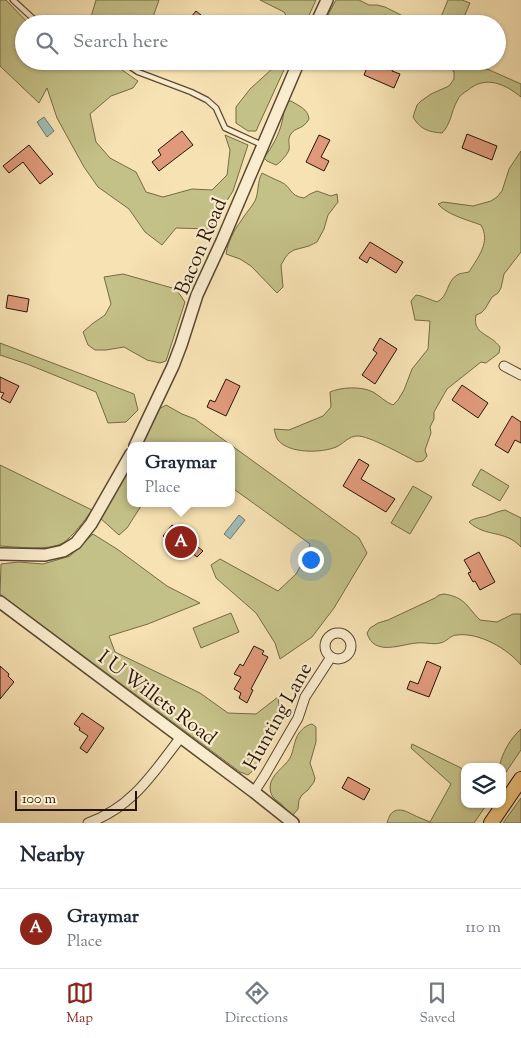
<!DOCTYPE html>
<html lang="en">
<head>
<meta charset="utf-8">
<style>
  body { margin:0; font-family:"Sorts Mill Goudy",serif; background:#f2f2f3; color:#1f2937 }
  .controls { position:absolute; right:15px; bottom:15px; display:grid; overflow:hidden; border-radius:10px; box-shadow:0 1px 4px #0004 }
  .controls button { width:45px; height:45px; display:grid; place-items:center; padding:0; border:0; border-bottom:1px solid #e0e1e3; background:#fff; color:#1f2937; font:25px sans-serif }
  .scale { position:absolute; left:15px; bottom:12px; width:122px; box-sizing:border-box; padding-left:5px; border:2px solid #261506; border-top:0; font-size:14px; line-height:18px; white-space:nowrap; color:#261506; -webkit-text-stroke:4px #faecce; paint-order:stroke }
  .you { position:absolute; left:310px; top:559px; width:18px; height:18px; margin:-12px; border:4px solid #fff; border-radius:50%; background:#1a73e8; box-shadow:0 0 0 8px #1a73e833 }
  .badge { display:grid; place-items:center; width:32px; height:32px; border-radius:50%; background:#8f2418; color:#fff; font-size:16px; font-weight:700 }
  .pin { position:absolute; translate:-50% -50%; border:2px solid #fff; box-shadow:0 1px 5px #0006 }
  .popup { position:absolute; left:127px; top:442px; width:108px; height:65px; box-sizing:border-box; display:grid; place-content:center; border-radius:10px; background:#fff; filter:drop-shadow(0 1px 4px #0005); font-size:16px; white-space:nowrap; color:#747a83 }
  .popup b { font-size:19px; color:#1f2937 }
  .popup::after { content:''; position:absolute; left:50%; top:100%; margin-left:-10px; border:10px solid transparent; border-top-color:#fff }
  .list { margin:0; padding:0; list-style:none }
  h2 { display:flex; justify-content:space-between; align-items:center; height:65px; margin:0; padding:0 20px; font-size:21px }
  h2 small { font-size:16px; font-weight:400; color:#747a83 }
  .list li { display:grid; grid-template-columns:32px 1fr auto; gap:15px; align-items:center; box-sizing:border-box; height:80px; padding:0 20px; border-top:1px solid #e0e1e3 }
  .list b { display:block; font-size:19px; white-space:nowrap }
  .list p { margin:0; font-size:16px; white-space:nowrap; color:#747a83 }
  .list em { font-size:16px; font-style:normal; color:#747a83 }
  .icon { flex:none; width:28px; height:28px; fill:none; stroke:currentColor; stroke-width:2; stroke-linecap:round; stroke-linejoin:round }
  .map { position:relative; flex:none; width:521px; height:823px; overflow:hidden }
  .search { position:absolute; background:#fff; box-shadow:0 1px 4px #0004; left:15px; right:15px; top:15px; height:55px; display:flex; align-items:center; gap:12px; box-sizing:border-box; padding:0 18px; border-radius:28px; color:#747a83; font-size:19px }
  .sheet { height:145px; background:#fff }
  nav { display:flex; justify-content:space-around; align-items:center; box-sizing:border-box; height:70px; border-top:1px solid #e0e1e3; background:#fff; font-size:14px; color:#747a83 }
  nav a { display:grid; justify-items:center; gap:2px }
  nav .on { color:#8f2418 }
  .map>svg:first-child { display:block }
  .green { fill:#c4c188; stroke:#756b47 }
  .water { fill:#9fbcb5; stroke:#6f796f }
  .building { fill:#e09a7b; stroke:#261506 }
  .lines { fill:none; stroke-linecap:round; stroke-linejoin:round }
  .service-casing { stroke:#5a4831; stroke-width:7 }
  .minor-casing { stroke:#5a4831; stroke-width:11 }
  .tertiary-casing { stroke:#5a4831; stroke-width:14 }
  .primary-casing { stroke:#261506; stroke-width:16 }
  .service { stroke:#faecce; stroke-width:4.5 }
  .minor { stroke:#faecce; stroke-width:9 }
  .tertiary { stroke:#faecce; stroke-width:11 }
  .primary { stroke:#ecc17a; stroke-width:14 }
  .labels { text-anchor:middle; stroke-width:4.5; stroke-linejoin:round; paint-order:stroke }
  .street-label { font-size:20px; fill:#261506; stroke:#faecce }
</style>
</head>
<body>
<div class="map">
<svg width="521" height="823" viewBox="0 0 521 823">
  <rect width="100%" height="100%" fill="#f7e2b3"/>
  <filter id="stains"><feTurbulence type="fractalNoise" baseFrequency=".004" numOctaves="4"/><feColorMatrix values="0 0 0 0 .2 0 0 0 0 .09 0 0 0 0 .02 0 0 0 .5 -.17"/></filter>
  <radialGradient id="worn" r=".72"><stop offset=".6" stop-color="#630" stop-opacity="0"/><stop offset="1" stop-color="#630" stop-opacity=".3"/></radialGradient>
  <path class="green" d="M 0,0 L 6,0 L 29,24 L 24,24 L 24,61 L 109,61 L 138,81 L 133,88 L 111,96 L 90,114 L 96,142 L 110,158 L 136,172 L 146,192 L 163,197 L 192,189 L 212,190 L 227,175 L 230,150 L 225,135 L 248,145 L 233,191 L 209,229 L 176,228 L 162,245 L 145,232 L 129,209 L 98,187 L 84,167 L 57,118 L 47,88 L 39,103 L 0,66 Z
    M 96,0 L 159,0 L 153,17 L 151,24 L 89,24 Z
    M 260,0 L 316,0 L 305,24 L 291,24 L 284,12 Z
    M 336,0 L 359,0 L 369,5 L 377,5 L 385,7 L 401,15 L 406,24 L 325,24 L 329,13 Z
    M 448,0 L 462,0 L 470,3 L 461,24 L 438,24 Z
    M 277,61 L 288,61 L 256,131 L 248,131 L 236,123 L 236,107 L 250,89 L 273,68 Z
    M 441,61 L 469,61 L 521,84 L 521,97 C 505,84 486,75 468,90 C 463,93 459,96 457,101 C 451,112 451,124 442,133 C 428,132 420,129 413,117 L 417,105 L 421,101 L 431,94 L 449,86 L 454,79 L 454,72 L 449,66 Z
    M 291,101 C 299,106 308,109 309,119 C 303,130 295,127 291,134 C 287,139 290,144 289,150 C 287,155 280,163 276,165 L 267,161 L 264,158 C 272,147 279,135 282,122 C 284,115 283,108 286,102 Z
    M 521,151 L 521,252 L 504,274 L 501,288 L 498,293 L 492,297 L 485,309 L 481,313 L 476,315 C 472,335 490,333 500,347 L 499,353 L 486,363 L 481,362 L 447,389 L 434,412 L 434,419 L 430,427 L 431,433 L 425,450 L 427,456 L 423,461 L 417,462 C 405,456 368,435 357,436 C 349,436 343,444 336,447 C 322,453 289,454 278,440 C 276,438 275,432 274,429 L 289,430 L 323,416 L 331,407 L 330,392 C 342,387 361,386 373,392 C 380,396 385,402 393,405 L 398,400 L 404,390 L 412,369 L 428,349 L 430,321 L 415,320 L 411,301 L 416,295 L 421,296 L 437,302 C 449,296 446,282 457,275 C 460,273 465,273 469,272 C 478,257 491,242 481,225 C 468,220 447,215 438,204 L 443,202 L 473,206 L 491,201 L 497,197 L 502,191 L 509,169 Z
    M 262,173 C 268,176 274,179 281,182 C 292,187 289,196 304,198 L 310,194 L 317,191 L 331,196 L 337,194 L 338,202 L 328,215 L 324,229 L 317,242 L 309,246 L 294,250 L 289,253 L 285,258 L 281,265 L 283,287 L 277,293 L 251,266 L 240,259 L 226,254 C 228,242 234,230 241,221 C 245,214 251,208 255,201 C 259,192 257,182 262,173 Z
    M 123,274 L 176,289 L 185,302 L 166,361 L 160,363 L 147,360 L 124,347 L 106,350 L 95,350 L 88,345 L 83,332 L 92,324 L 105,315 L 111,304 L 104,277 Z
    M 0,343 L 134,394 L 138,410 L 126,422 L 108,423 L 96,392 L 27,364 L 0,355 Z
    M 166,405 L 182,414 L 195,419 L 359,538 L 367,553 L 334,608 L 312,637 L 280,659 L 275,643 L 256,613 L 216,578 L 211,565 L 220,559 L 278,591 L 296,574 L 305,558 L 310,544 L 231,487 L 231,446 L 141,446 L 147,435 L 159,409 Z
    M 131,463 L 131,503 L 143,503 L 127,528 L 119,535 L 100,518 Z
    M 0,465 L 92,510 C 86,519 72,537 63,543 C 49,551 17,547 0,546 Z
    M 481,469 L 509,486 L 500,501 L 472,485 Z
    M 413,486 L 432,497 L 410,534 L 391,523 Z
    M 505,510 L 521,518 L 521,547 C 504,529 486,538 469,522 C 475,517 482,518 489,515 C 495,513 499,511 505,510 Z
    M 93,534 L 117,549 L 167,586 L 200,603 L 148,624 L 109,636 L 115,652 L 200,693 L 228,713 L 256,714 L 278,697 L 281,723 L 257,767 L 248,775 L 240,772 L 0,594 L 1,564 L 19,562 L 43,564 L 70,556 Z
    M 444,594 C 465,597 467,607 480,620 L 497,622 L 513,614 L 521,614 L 521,665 C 508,649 479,632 457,635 C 450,635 447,642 440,643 C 433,645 425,642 417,643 C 401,644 374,657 367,633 L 370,628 L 378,623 L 388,620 L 435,598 L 439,595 Z
    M 231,613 L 239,632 L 201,648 L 193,628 Z
    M 312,724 L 316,727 L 316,742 L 310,763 L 315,778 L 314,782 L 308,790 L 302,795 L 299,800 L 298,809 L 292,816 L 286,812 C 284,800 270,803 270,787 C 271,774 284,768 290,758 C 294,750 294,740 299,733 C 303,728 307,725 312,724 Z
    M 521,729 L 521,750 L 502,778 L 502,767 L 499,767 C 503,752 509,740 521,729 Z
    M 412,744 L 461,768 L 465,773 L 465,804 L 487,804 L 474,823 L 387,823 C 388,820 389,817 390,815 C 398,804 410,814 418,817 C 422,819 426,820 430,822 L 451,784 L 411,748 Z
    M 521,798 L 521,823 L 503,823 Z"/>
  <path class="water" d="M 44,117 L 54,131 L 47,137 L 37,122 Z
    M 239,515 L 245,520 L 230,539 L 224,534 Z"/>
  <path class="building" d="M 196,11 L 212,24 L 185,24 Z
    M 375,61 L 396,61 L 392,71 L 400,74 L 394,88 L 364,75 L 369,63 L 373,65 Z
    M 182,131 L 193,145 L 159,171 L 152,162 L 161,155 L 158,150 Z
    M 467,134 L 497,146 L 492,160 L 462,148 Z
    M 319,135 L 330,140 L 321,157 L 329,161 L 324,171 L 306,162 Z
    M 29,145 L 53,174 L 40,184 L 23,162 L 9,173 L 3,166 Z
    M 370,242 L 403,262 L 396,273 L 370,257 L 367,263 L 359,258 Z
    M 8,295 L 29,299 L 27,312 L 6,308 Z
    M 380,338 L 397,349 L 375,384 L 362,375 L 377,353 L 373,350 Z
    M 0,377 L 19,386 L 10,403 L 1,398 L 4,393 L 0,392 Z
    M 226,379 L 240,386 L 226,416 L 207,407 L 210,400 L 215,402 Z
    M 462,385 L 488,403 L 478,418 L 452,400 Z
    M 512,416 L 521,422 L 521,443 L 515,440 L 508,453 L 495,445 Z
    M 359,459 L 369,465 L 361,479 L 395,499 L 386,512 L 343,486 Z
    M 172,525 L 189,538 L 188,539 L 203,551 L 197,557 L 182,545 L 179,548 L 163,536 Z
    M 479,552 L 495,582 L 480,590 L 475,581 L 473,582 L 468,573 L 471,572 L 464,560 Z
    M 254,646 L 264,651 L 262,654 L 268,657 L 251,689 L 253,690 L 247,703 L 239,698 L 241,693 L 234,689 L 241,677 L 234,674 L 240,664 L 243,666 Z
    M 427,661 L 441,667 L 429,697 L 407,689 L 410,681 L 418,684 Z
    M 0,666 L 9,674 L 8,676 L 14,682 L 0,699 Z
    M 82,713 L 104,728 L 87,753 L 80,748 L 88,736 L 79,730 L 80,728 L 74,724 Z
    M 348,777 L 370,789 L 364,800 L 342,788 Z"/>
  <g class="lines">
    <g class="service-casing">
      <path id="service" d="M 13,0 L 39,24
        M 122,61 L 138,72 L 191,92 L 207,100 L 216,108 L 225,128 L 262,145"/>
    </g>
    <g class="minor-casing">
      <path id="minor" d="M 504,366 L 521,375
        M325 646a13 13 0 1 1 26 0a13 13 0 1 1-26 0Z
        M 254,792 L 265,775 L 298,718 L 305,697 L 331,657
        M 88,823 C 133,807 153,773 181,737"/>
    </g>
    <g class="tertiary-casing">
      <path id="tertiary" d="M 316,24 L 327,0
        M 135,446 L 173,366 L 181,345 L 197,295 L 222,241 L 299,61
        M 0,554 L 45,555 L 63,551 L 76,543 L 91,524 L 131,454
        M 0,602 L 254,792 L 293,823"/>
    </g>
    <g class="primary-casing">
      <path id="primary" d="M 491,823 L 521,779"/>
    </g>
    <use href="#service" class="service"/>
    <use href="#minor" class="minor"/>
    <use href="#tertiary" class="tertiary"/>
    <use href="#primary" class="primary"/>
  </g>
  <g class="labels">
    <g class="street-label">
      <text transform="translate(200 246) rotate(-67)" y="7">Bacon Road</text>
      <text transform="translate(158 697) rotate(37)" y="7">I U Willets Road</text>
      <text transform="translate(277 716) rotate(-61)" y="7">Hunting Lane</text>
    </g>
  </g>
  <rect width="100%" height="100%" filter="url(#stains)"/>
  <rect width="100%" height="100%" fill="url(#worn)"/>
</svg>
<div class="controls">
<button><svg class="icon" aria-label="layers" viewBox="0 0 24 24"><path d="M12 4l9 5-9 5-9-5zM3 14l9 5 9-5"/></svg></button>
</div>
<div class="scale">100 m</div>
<div class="you"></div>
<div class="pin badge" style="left:181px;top:542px">A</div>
<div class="popup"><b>Graymar</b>Place</div>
<div class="search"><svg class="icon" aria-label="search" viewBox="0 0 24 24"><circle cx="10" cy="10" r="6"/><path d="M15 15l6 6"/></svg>Search here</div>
</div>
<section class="sheet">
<h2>Nearby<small></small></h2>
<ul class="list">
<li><span class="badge">A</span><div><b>Graymar</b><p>Place</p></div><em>110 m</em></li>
</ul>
</section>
<nav>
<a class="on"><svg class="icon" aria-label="map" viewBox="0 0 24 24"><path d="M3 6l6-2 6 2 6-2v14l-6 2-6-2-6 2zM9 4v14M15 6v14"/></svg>Map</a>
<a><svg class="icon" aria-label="directions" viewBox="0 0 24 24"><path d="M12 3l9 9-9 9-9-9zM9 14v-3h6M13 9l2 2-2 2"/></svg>Directions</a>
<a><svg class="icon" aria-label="saved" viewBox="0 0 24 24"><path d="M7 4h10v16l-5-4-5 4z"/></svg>Saved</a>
</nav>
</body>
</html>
